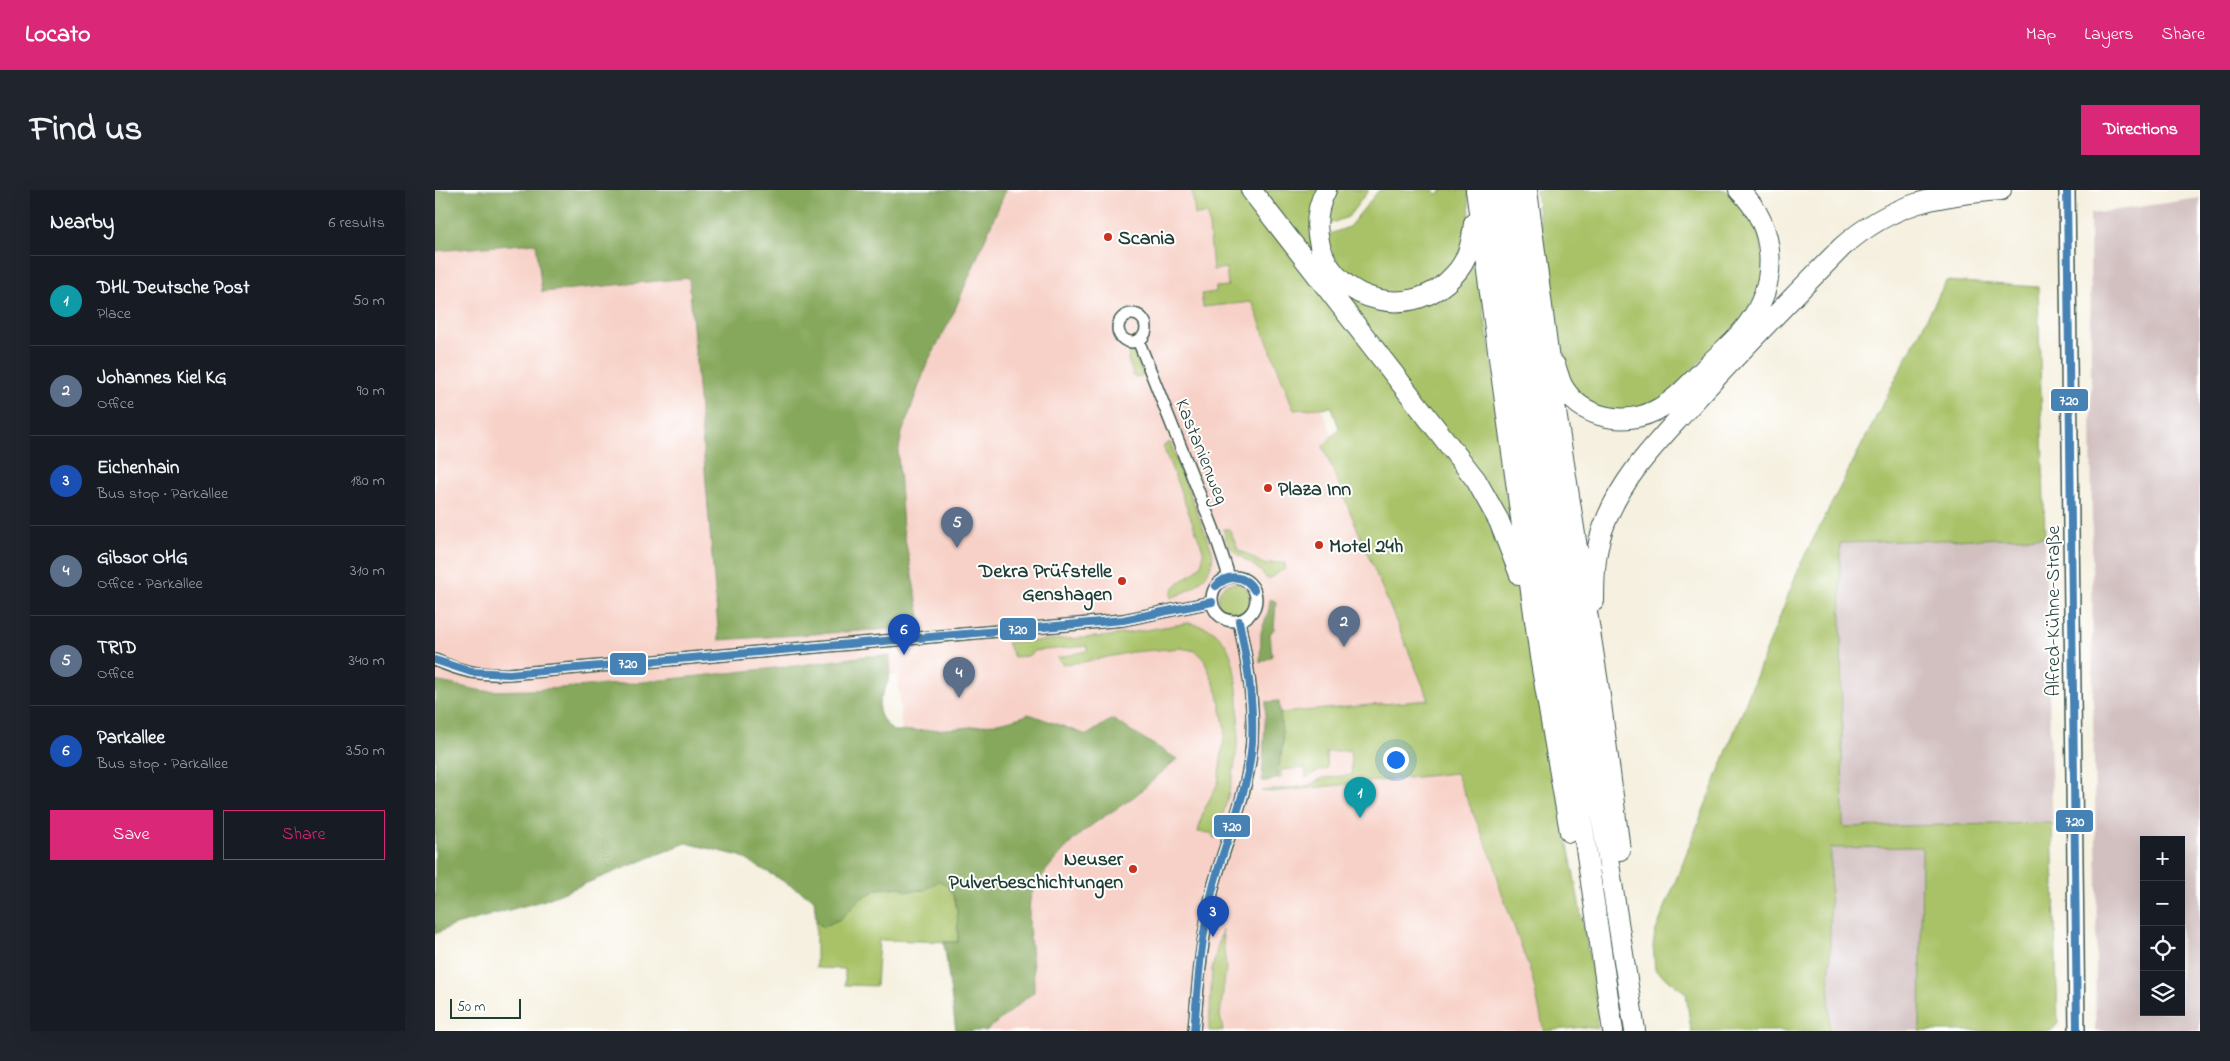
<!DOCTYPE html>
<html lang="en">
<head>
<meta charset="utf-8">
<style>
  body { margin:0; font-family:"Indie Flower",sans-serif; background:#20242c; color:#f1f3f6 }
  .controls { position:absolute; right:15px; bottom:15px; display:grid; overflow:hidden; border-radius:0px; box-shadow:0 5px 20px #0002 }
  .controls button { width:45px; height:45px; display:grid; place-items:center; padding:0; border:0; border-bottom:1px solid #363941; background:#171b24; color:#f1f3f6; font:25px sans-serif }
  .scale { position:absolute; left:15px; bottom:12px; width:71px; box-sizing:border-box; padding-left:5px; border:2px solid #1f3d34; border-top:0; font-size:14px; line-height:18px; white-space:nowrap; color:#1f3d34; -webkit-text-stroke:4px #fff; paint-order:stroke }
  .you { position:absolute; left:960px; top:569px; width:18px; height:18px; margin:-12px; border:4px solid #fff; border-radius:50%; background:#1a73e8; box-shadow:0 0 0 8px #1a73e833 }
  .badge { display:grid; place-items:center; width:32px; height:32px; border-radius:50%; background:#db2777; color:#fff; font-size:16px; font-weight:700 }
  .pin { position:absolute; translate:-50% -41px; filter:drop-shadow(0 1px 2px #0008) }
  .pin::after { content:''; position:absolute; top:26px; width:18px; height:15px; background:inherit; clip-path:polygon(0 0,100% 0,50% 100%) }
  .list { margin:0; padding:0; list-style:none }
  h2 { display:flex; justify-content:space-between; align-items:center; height:65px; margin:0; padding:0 20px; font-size:21px }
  h2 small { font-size:16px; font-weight:400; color:#9ea1a6 }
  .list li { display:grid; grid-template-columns:32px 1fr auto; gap:15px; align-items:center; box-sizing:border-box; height:90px; padding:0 20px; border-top:1px solid #363941 }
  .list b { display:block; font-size:19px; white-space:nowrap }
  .list p { margin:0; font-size:16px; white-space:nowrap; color:#9ea1a6 }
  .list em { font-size:16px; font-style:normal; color:#9ea1a6 }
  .actions { display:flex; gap:10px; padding:15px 20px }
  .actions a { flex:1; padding:11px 0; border:1px solid #db2777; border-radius:0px; text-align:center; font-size:18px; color:#db2777 }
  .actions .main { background:#db2777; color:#fff }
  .icon { flex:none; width:28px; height:28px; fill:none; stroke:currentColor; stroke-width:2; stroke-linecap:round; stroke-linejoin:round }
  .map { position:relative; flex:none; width:1765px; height:841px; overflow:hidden; border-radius:0px }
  header { display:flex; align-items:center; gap:30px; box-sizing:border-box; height:70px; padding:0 25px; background:#db2777; color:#fff }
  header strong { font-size:24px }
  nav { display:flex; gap:28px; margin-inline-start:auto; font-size:18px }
  .intro { display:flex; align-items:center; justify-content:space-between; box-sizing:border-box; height:120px; padding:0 30px }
  h1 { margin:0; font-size:35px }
  .button { padding:12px 22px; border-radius:0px; background:#db2777; color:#fff; font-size:18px; font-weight:700 }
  main { display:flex; gap:30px; padding:0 30px }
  aside { flex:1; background:#171b24; border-radius:0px; box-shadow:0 5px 20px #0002 }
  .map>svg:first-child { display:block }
  .built { fill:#f7d1c7 }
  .industrial { fill:#d2bfc0; fill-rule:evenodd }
  .green { fill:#a9c268; stroke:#64804e }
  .forest { fill:#86a85c; stroke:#527248 }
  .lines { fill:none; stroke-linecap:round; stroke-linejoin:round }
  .street-casing { stroke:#3f584e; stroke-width:14 }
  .secondary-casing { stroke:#3f584e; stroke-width:18 }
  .highway-casing { stroke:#3f584e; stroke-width:22 }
  .street { stroke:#fff; stroke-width:11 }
  .secondary { stroke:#fff; stroke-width:15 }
  .highway { stroke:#fff; stroke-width:20 }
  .bus-1-casing { stroke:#fff; stroke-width:11 }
  .bus-1 { stroke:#4682b4; stroke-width:8 }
  .poi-dot { fill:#c8321e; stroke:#fff; stroke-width:2 }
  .labels { text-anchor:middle; stroke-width:4; stroke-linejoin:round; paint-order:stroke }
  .poi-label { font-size:20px; font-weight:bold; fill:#1f3d34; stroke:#fff; text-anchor:start }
  .street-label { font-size:20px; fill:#1f3d34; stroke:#fff }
  .line-badge { stroke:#fff; stroke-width:2 }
  .badge-label { font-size:14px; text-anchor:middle; font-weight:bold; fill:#fff }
</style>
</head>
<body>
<header>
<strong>Locato</strong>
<nav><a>Map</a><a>Layers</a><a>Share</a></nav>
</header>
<div class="intro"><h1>Find us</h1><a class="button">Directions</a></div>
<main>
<aside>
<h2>Nearby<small>6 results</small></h2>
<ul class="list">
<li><span class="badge" style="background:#0f9aa8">1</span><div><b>DHL Deutsche Post</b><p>Place</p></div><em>50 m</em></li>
<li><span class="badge" style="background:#5c6f8a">2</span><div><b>Johannes Kiel KG</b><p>Office</p></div><em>90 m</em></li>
<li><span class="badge" style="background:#1a4fb4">3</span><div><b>Eichenhain</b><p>Bus stop · Parkallee</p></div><em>180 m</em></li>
<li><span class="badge" style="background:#5c6f8a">4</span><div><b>Gibsor OHG</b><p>Office · Parkallee</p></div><em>310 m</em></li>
<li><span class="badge" style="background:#5c6f8a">5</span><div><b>TRID</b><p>Office</p></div><em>340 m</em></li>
<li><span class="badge" style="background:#1a4fb4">6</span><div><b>Parkallee</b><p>Bus stop · Parkallee</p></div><em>350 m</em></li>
</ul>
<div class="actions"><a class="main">Save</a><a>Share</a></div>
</aside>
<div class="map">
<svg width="1765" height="841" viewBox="0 0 1765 841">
  <rect width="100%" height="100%" fill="#fff"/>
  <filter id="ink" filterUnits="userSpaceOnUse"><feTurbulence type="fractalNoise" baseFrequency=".02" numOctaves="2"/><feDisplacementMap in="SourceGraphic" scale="10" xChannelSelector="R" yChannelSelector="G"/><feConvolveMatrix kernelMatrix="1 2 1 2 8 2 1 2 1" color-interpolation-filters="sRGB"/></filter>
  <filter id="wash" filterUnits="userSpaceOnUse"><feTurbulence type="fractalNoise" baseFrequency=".0096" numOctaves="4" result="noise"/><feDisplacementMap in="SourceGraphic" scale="20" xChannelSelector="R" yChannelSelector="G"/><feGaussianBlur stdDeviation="1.12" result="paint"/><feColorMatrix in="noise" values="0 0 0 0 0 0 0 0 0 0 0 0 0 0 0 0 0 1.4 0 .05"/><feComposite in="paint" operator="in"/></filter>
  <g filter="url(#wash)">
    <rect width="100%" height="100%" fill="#f5f0df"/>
    <path class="built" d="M 0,0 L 787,0 L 796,10 L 972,418 L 1129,833 L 1101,841 L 533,841 L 467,546 L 463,485 L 24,519 L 0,506 Z"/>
    <path class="industrial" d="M 1765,8 L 1765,841 L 1660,841 L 1662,692 L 1658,529 L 1655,24 ZM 1709,650 L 1746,650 L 1746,822 L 1709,822 Z
      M 1511,91 L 1603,97 L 1623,834 L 1616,841 L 1256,841 L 1251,803 L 1220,780 L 1218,756 L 1220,743 L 1365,375 Z"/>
    <path class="green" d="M 757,0 L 807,0 L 1033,287 L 1079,378 L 1085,400 L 1160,798 L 1164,828 L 1161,829 L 1163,839 L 1149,837 L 1109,841 L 1097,786 L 1065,698 L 1060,675 L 1021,583 L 836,602 L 826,601 L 872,596 L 888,588 L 917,585 L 915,560 L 891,562 L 892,578 L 879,583 L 871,588 L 870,578 L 846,580 L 846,588 L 842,588 L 848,552 L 844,523 L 994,510 L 888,257 L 904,238 L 897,217 L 859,220 L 817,112 L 768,117 L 766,104 L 781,102 L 781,97 L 793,96 L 791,78 L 778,80 L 773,24 L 760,25 Z
      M 825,0 L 886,0 L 884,66 L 964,117 L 1039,61 L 1088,365 Z
      M 896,0 L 934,0 L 913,27 L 894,34 L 892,32 Z
      M 944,0 L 1000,0 L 1001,4 L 1006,3 L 1006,0 L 1033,0 L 1035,29 L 1024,74 L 972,108 L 914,92 L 889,48 L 892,45 L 914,37 Z
      M 1101,0 L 1292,0 L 1310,14 L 1326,42 L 1329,90 L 1306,132 L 1218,218 L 1174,223 L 1149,211 L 1130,189 L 1119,160 Z
      M 1511,91 L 1603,97 L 1610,347 L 1405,353 L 1408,637 L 1617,633 L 1623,834 L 1616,841 L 1485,841 L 1487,657 L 1396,658 L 1394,841 L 1256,841 L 1251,803 L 1220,780 L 1218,756 L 1220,743 L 1365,375 Z
      M 695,158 L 699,163 L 709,186 L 699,187 L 693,170 Z
      M 735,252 L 778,363 C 777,389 758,399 736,408 C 734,386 771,390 768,360 L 728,256 Z
      M 789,339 L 794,339 L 804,361 C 815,364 820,371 831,375 L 833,373 L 850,373 L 850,379 C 843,381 841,387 832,389 C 816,366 791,368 789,339 Z
      M783 409a16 16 0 1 1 32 0a16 16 0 1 1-32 0Z
      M 753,433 C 763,435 772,436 781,443 C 795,455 799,474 801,491 C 809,546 798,597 780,649 L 776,643 L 763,642 L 768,622 L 783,593 L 790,540 L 783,504 L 768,467 L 760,461 L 746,458 L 697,462 L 648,472 L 627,474 L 622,468 L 652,461 L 652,456 L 599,461 L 593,466 L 579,467 L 572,453 L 675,446 Z
      M 504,690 C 526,701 522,731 523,752 L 444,750 L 441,796 L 410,795 L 410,779 L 381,778 L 381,730 L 387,737 L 405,729 L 428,707 L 443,699 L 465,697 L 473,701 L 489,700 Z
      M 787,740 L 791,778 L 785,825 L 788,841 L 774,841 L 777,779 Z"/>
    <path class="forest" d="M 0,0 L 571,0 L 515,131 L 493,171 L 467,243 L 463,264 L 468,338 L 487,437 L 284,450 L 254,88 L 107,102 L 101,53 L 0,61 Z
      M 835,409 L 840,411 L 841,413 L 839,439 L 835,444 L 837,466 L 825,473 L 826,442 L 834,419 Z
      M 431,466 L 455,466 C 455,471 456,478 455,483 C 450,509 431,516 458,541 C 494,541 562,538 594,524 L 652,545 L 677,529 L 742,569 C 726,582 710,599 693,611 C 678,621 663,630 649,641 C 633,654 598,691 595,710 C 591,741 600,771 599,802 L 551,841 L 521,841 L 509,752 L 523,752 C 522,731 526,700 504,691 L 489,700 L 473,701 L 465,697 L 443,699 L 428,707 L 405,729 L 387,737 L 381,730 L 379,709 L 305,666 L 251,653 L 110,710 L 17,736 L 0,744 L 0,491 L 48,501 L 96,500 L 198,493 L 359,476 Z
      M 844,511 L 848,552 L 842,588 L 832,592 L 827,591 L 831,512 Z"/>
  </g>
  <g filter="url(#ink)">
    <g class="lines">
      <g class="street-casing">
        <path id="street" d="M683 138a14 14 0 1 1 28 0a14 14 0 1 1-28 0Z
          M 703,150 L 778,338 L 792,380 L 793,388
          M777 409a22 22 0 1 1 44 0a22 22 0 1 1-44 0Z
          M 0,470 C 28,482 43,485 74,484 L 688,430 L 777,412
          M 759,841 C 763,793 767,745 778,698 C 789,655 809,614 815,570 C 822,524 813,476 804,431"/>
      </g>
      <g class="secondary-casing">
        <path id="secondary" d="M 1632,0 L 1642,841"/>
      </g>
      <g class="highway-casing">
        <path id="highway" d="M 816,0 L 1041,290 L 1064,331 L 1085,385
          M 891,0 C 882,17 880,37 885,56 C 902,114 979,131 1019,85 C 1033,71 1037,52 1039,33
          M 1041,0 L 1105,467 L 1135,642
          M 1058,0 L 1077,157 L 1178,841
          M 1074,0 L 1093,154 L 1200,841
          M 1092,0 L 1119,209 L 1165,506 L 1185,660
          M 1120,175 C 1122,181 1124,187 1126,193 C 1144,229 1192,238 1225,218 C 1243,208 1258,190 1273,175 C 1286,162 1302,149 1313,134 C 1344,92 1342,37 1304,0
          M 1159,411 C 1159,386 1160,357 1170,333 C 1188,286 1222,253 1254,217 C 1304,162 1355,110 1407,57 C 1457,13 1501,5 1566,0"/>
      </g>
      <use href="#street" class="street"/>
      <use href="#secondary" class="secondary"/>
      <use href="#highway" class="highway"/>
      <g class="bus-1-casing">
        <path id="bus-1" d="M 1632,0 L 1642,841
          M 781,396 C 792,383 811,385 819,400
          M 781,396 C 794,385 810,384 819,400
          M 0,470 L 36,482 L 74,484 L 688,430 L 777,412
          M 759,841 C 763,793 766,745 778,698 C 790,649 814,603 817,552 C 819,511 812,471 804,431"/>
      </g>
      <use href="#bus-1" class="bus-1"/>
    </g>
  </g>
  <g class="poi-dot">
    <circle cx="673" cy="47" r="5"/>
    <circle cx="833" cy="298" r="5"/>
    <circle cx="884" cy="355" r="5"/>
    <circle cx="687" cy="391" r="5"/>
    <circle cx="698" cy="679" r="5"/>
  </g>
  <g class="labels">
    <g class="poi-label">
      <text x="683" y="54">Scania</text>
      <text x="843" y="305">Plaza Inn</text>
      <text x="894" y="362">Motel 24h</text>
      <text x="677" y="387" text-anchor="end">Dekra Prüfstelle<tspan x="677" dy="23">Genshagen</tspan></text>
      <text x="688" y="675" text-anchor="end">Neuser<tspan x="688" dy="23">Pulverbeschichtungen</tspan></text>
    </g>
    <g class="street-label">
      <text transform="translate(768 261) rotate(68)" y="7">Kastanienweg</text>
      <text transform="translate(1617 421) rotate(-90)" y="7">Alfred-Kühne-Straße</text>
    </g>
  </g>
  <g class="line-badge">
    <rect x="1615" y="198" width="39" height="24" rx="5" fill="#4682b4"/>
    <rect x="564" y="427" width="38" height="24" rx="5" fill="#4682b4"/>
    <rect x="174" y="462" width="38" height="24" rx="5" fill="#4682b4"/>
    <rect x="1620" y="619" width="39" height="24" rx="5" fill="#4682b4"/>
    <rect x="778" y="624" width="38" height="24" rx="5" fill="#4682b4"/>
  </g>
  <g class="badge-label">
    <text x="1634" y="215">720</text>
    <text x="583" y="444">720</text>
    <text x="193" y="478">720</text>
    <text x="1640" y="636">720</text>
    <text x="797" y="641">720</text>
  </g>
</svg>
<div class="controls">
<button>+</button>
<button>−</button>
<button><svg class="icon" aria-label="locate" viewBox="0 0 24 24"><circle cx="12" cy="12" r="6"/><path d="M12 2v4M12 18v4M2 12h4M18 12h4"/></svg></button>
<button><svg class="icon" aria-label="layers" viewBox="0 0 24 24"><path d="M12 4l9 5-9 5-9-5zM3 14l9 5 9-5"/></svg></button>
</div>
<div class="scale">50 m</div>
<div class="you"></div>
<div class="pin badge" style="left:925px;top:628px;background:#0f9aa8">1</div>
<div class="pin badge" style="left:909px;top:457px;background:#5c6f8a">2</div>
<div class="pin badge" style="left:778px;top:747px;background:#1a4fb4">3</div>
<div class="pin badge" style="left:524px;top:508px;background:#5c6f8a">4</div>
<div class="pin badge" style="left:522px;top:358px;background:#5c6f8a">5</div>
<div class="pin badge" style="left:469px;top:465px;background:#1a4fb4">6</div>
</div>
</main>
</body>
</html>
